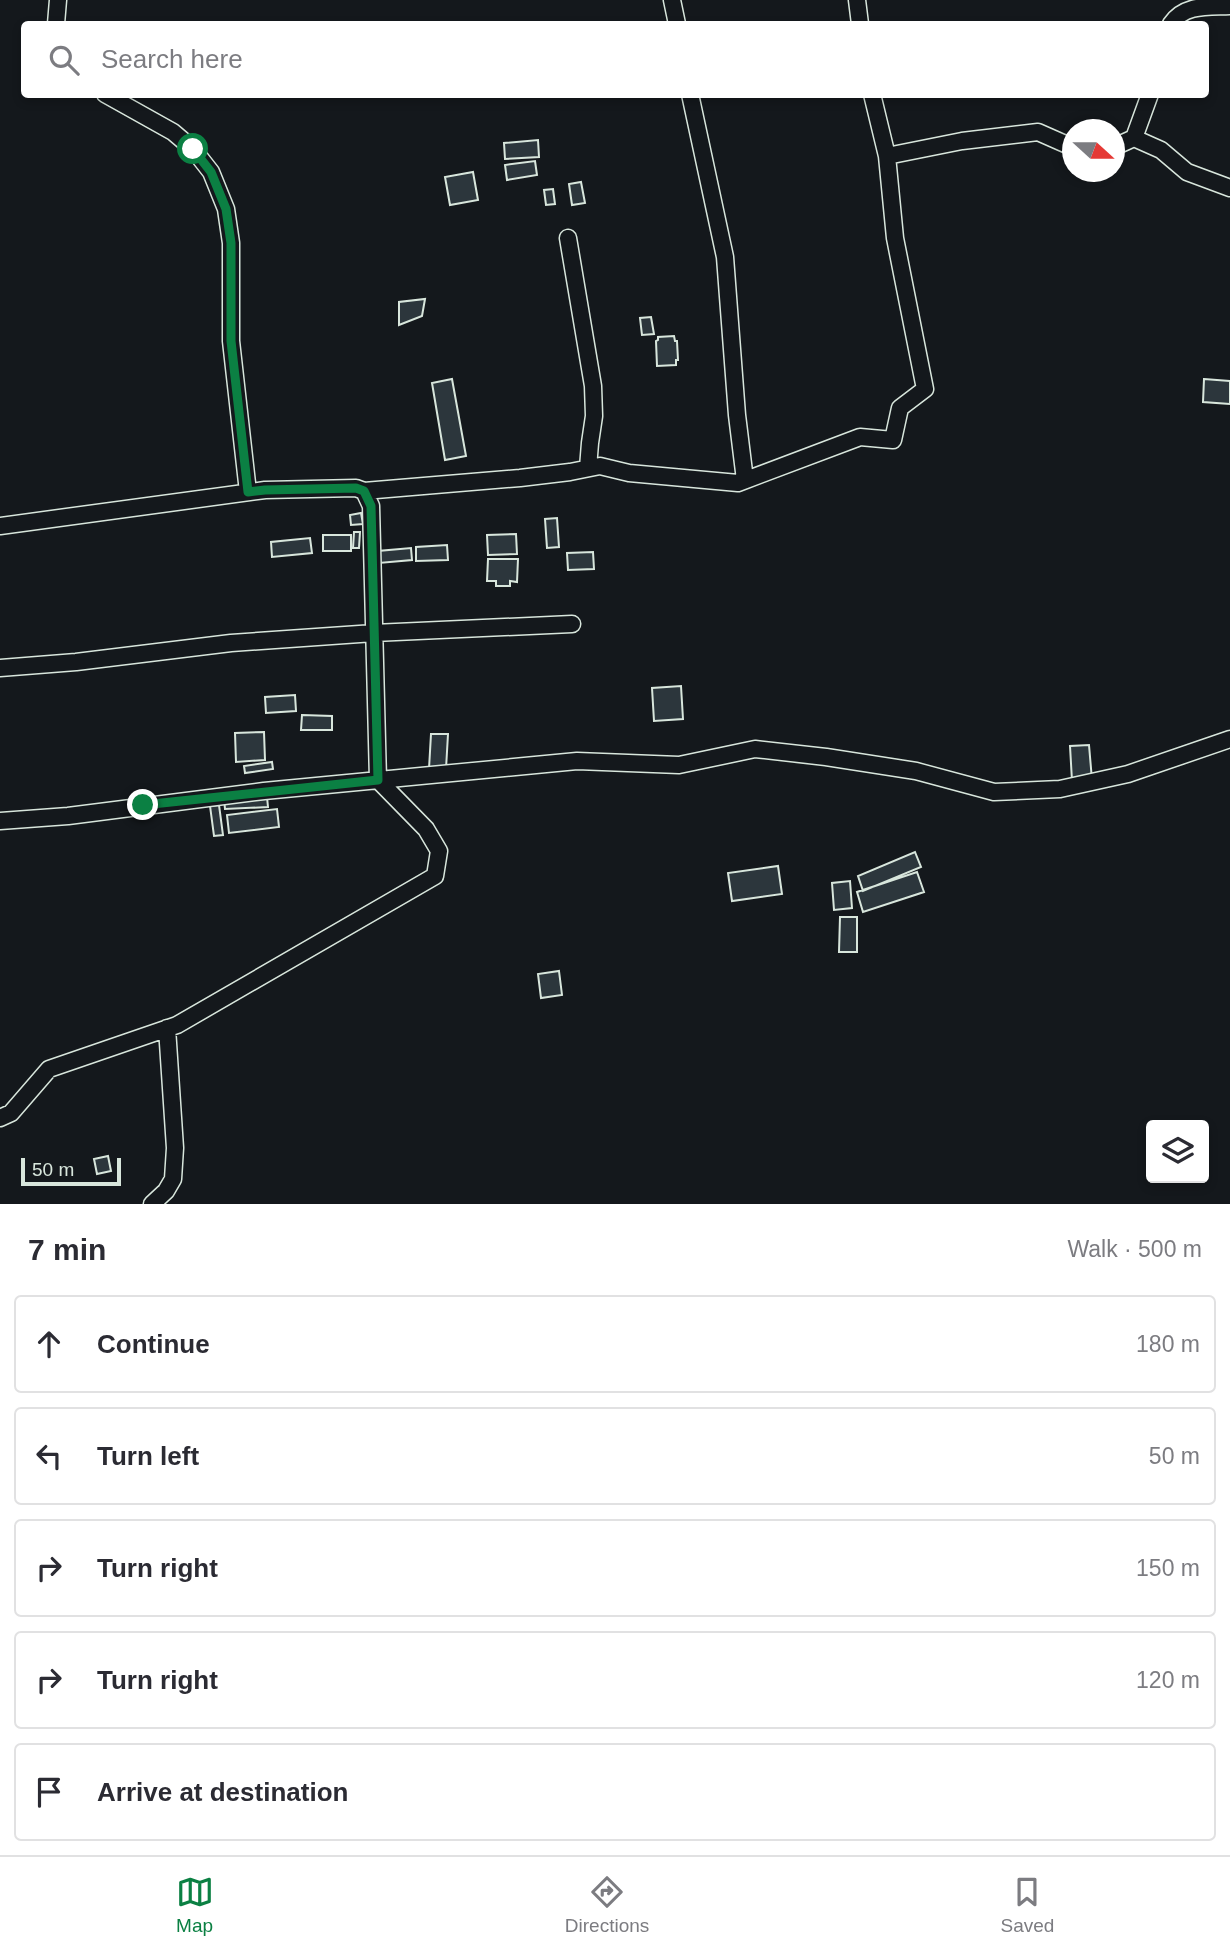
<!DOCTYPE html>
<html lang="en">
<head>
<meta charset="utf-8">
<style>
  body { margin:0; font-family:Arial,sans-serif; background:#f7f7f7; color:#2b2b33 }
  .controls { position:absolute; right:21px; bottom:21px; display:grid; overflow:hidden; border-radius:7px; box-shadow:0 4px 10px #0003 }
  .controls button { width:63px; height:63px; display:grid; place-items:center; padding:0; border:0; border-bottom:2px solid #e1e1e2; background:#fff; color:#2b2b33; font:35px sans-serif }
  .compass { position:absolute; left:1062px; top:119px; width:63px; height:63px; border-radius:50%; background:#fff; box-shadow:0 4px 10px #0003; rotate:111deg }
  .scale { position:absolute; left:21px; bottom:18px; width:100px; box-sizing:border-box; padding-left:7px; border:4px solid #d8e6dc; border-top:0; font-size:19px; line-height:24px; white-space:nowrap; color:#d8e6dc; -webkit-text-stroke:5px #14181c; paint-order:stroke }
  .stop { position:absolute; width:21px; height:21px; margin:-16px; border:5px solid #0b8043; border-radius:50%; background:#fff }
  .stop.end { background:#0b8043; border-color:#fff; box-shadow:0 2px 7px #0008 }
  .list { margin:0; padding:0; list-style:none }
  h2 { display:flex; justify-content:space-between; align-items:center; height:91px; margin:0; padding:0 28px; font-size:30px }
  h2 small { font-size:23px; font-weight:400; color:#7c7c81 }
  .list li { display:grid; grid-template-columns:46px 1fr auto; gap:21px; align-items:center; box-sizing:border-box; height:98px; margin:0 14px 14px; padding:0 14px; border:2px solid #e1e1e2; border-radius:7px }
  .list b { display:block; font-size:26px; white-space:nowrap }
  .list em { font-size:23px; font-style:normal; color:#7c7c81 }
  .icon { flex:none; width:38px; height:38px; fill:none; stroke:currentColor; stroke-width:2; stroke-linecap:round; stroke-linejoin:round }
  .map { position:relative; flex:none; width:1230px; height:1204px; overflow:hidden }
  .search { position:absolute; background:#fff; box-shadow:0 4px 10px #0003; left:21px; right:21px; top:21px; height:77px; display:flex; align-items:center; gap:18px; box-sizing:border-box; padding:0 24px; border-radius:7px; color:#7c7c81; font-size:26px }
  .sheet { height:651px; background:#fff }
  nav { display:flex; justify-content:space-around; align-items:center; box-sizing:border-box; height:98px; border-top:2px solid #e1e1e2; background:#fff; font-size:19px; color:#7c7c81 }
  nav a { display:grid; justify-items:center; gap:4px }
  nav .on { color:#0b8043 }
  .map>svg:first-child { display:block }
  .building { fill:#2c363c; stroke:#d8e6dc; stroke-width:2 }
  .lines { fill:none; stroke-linecap:round; stroke-linejoin:round }
  .minor-casing { stroke:#d8e6dc; stroke-width:19 }
  .minor { stroke:#14181c; stroke-width:16 }
  .route { stroke:#0b8043; stroke-width:9 }
</style>
</head>
<body>
<div class="map">
<svg width="1230" height="1204" viewBox="0 0 1230 1204">
  <rect width="100%" height="100%" fill="#14181c"/>
  <path class="building" d="M 538,140 L 539,157 L 505,159 L 504,143 Z
    M 535,161 L 537,175 L 507,180 L 505,165 Z
    M 473,172 L 478,200 L 450,205 L 445,177 Z
    M 581,182 L 585,203 L 572,205 L 569,184 Z
    M 553,189 L 555,204 L 546,205 L 544,190 Z
    M 425,299 L 422,316 L 399,325 L 399,302 Z
    M 651,317 L 654,334 L 642,335 L 640,318 Z
    M 674,336 L 675,341 L 677,341 L 678,360 L 676,360 L 676,365 L 657,366 L 656,341 L 658,340 L 658,337 Z
    M 452,379 L 466,456 L 445,460 L 432,383 Z
    M 1204,379 L 1230,381 L 1230,404 L 1203,402 Z
    M 361,513 L 363,524 L 351,525 L 350,515 Z
    M 557,518 L 559,547 L 547,548 L 545,519 Z
    M 354,532 L 360,532 L 359,548 L 353,548 Z
    M 516,534 L 517,554 L 488,555 L 487,535 Z
    M 323,535 L 351,535 L 351,551 L 323,551 Z
    M 310,538 L 312,553 L 272,557 L 271,542 Z
    M 447,545 L 448,560 L 416,561 L 416,547 Z
    M 411,548 L 412,560 L 379,563 L 378,551 Z
    M 593,552 L 594,569 L 568,570 L 567,553 Z
    M 488,559 L 518,559 L 517,582 L 510,581 L 510,586 L 496,586 L 496,581 L 487,581 Z
    M 681,686 L 683,719 L 654,721 L 652,688 Z
    M 295,695 L 296,711 L 266,713 L 265,697 Z
    M 302,715 L 332,716 L 332,730 L 301,730 Z
    M 264,732 L 265,760 L 236,762 L 235,733 Z
    M 431,734 L 448,734 L 446,769 L 429,769 Z
    M 1089,745 L 1092,780 L 1072,781 L 1070,746 Z
    M 272,762 L 273,769 L 245,773 L 244,766 Z
    M 267,797 L 268,807 L 225,809 L 224,799 Z
    M 219,805 L 223,835 L 214,836 L 210,806 Z
    M 277,809 L 279,827 L 229,833 L 227,815 Z
    M 915,852 L 921,867 L 863,891 L 858,876 Z
    M 778,866 L 782,894 L 732,901 L 728,873 Z
    M 917,872 L 924,892 L 863,912 L 857,892 Z
    M 850,881 L 852,908 L 834,910 L 832,883 Z
    M 840,917 L 857,917 L 857,952 L 839,952 Z
    M 559,971 L 562,995 L 541,998 L 538,974 Z
    M 108,1156 L 111,1171 L 97,1174 L 94,1159 Z"/>
  <g class="lines">
    <g class="minor-casing">
      <path id="minor" d="M 672,0 L 677,24
        M 857,0 L 860,24
        M 56,24 L 58,0
        M 1171,24 C 1184,4 1208,7 1230,6
        M 105,94 L 173,132 L 193,149 L 211,172 L 226,209 L 231,243 L 231,341 L 248,492
        M 690,94 L 725,257 L 737,415 L 745,480
        M 1134,138 L 1161,150 L 1187,172 L 1230,188
        M 1114,147 L 1134,138 L 1150,94
        M 887,156 L 962,141 L 1038,132 L 1072,147
        M 568,238 L 593,386 L 594,416 L 590,443 L 588,468
        M 364,491 L 520,478 L 570,472 L 600,466 L 629,473 L 738,483 L 860,437 L 893,440 L 900,408 L 925,389 L 895,238 L 887,156 L 872,94
        M 0,526 L 265,490 L 356,488 L 364,491 L 371,506 L 378,780 L 426,829 L 439,851 L 435,876 L 177,1025 L 49,1069 L 11,1113 L 0,1118
        M 0,668 L 76,662 L 231,643 L 374,633 L 572,624
        M 0,821 L 68,816 L 264,791 L 577,761 L 679,765 L 755,749 L 826,757 L 916,771 L 994,792 L 1060,789 L 1128,774 L 1230,739
        M 152,1204 L 166,1191 L 173,1179 L 175,1148 L 167,1028"/>
    </g>
    <use href="#minor" class="minor"/>
  </g>
  <g class="lines">
    <path class="route" d="M 143,805 L 378,780 L 371,506 L 364,491 L 356,488 L 265,490 L 248,492 L 231,341 L 231,243 L 226,209 L 211,172 L 193,149"/>
  </g>
</svg>
<div class="controls">
<button><svg class="icon" aria-label="layers" viewBox="0 0 24 24"><path d="M12 4l9 5-9 5-9-5zM3 14l9 5 9-5"/></svg></button>
</div>
<svg class="compass" viewBox="-18 -18 36 36"><path d="M0-13l5 13h-10z" fill="#e53935"/><path d="M0 13l5-13h-10z" fill="#7c7c81"/></svg>
<div class="scale">50 m</div>
<div class="stop" style="left:193px;top:149px"></div>
<div class="stop end" style="left:143px;top:805px"></div>
<div class="search"><svg class="icon" aria-label="search" viewBox="0 0 24 24"><circle cx="10" cy="10" r="6"/><path d="M15 15l6 6"/></svg>Search here</div>
</div>
<section class="sheet">
<h2>7 min<small>Walk · 500 m</small></h2>
<ul class="list">
<li><svg class="icon" aria-label="ahead" viewBox="0 0 24 24"><path d="M12 20V5M6 11l6-6 6 6"/></svg><div><b>Continue</b></div><em>180 m</em></li>
<li><svg class="icon" aria-label="left" viewBox="0 0 24 24"><path d="M17 20v-9H6M10 6l-5 5 5 5"/></svg><div><b>Turn left</b></div><em>50 m</em></li>
<li><svg class="icon" aria-label="right" viewBox="0 0 24 24"><path d="M7 20v-9h11M14 6l5 5-5 5"/></svg><div><b>Turn right</b></div><em>150 m</em></li>
<li><svg class="icon" aria-label="right" viewBox="0 0 24 24"><path d="M7 20v-9h11M14 6l5 5-5 5"/></svg><div><b>Turn right</b></div><em>120 m</em></li>
<li><svg class="icon" aria-label="arrive" viewBox="0 0 24 24"><path d="M6 21V4h12l-3 4 3 4H6"/></svg><div><b>Arrive at destination</b></div></li>
</ul>
</section>
<nav>
<a class="on"><svg class="icon" aria-label="map" viewBox="0 0 24 24"><path d="M3 6l6-2 6 2 6-2v14l-6 2-6-2-6 2zM9 4v14M15 6v14"/></svg>Map</a>
<a><svg class="icon" aria-label="directions" viewBox="0 0 24 24"><path d="M12 3l9 9-9 9-9-9zM9 14v-3h6M13 9l2 2-2 2"/></svg>Directions</a>
<a><svg class="icon" aria-label="saved" viewBox="0 0 24 24"><path d="M7 4h10v16l-5-4-5 4z"/></svg>Saved</a>
</nav>
</body>
</html>
